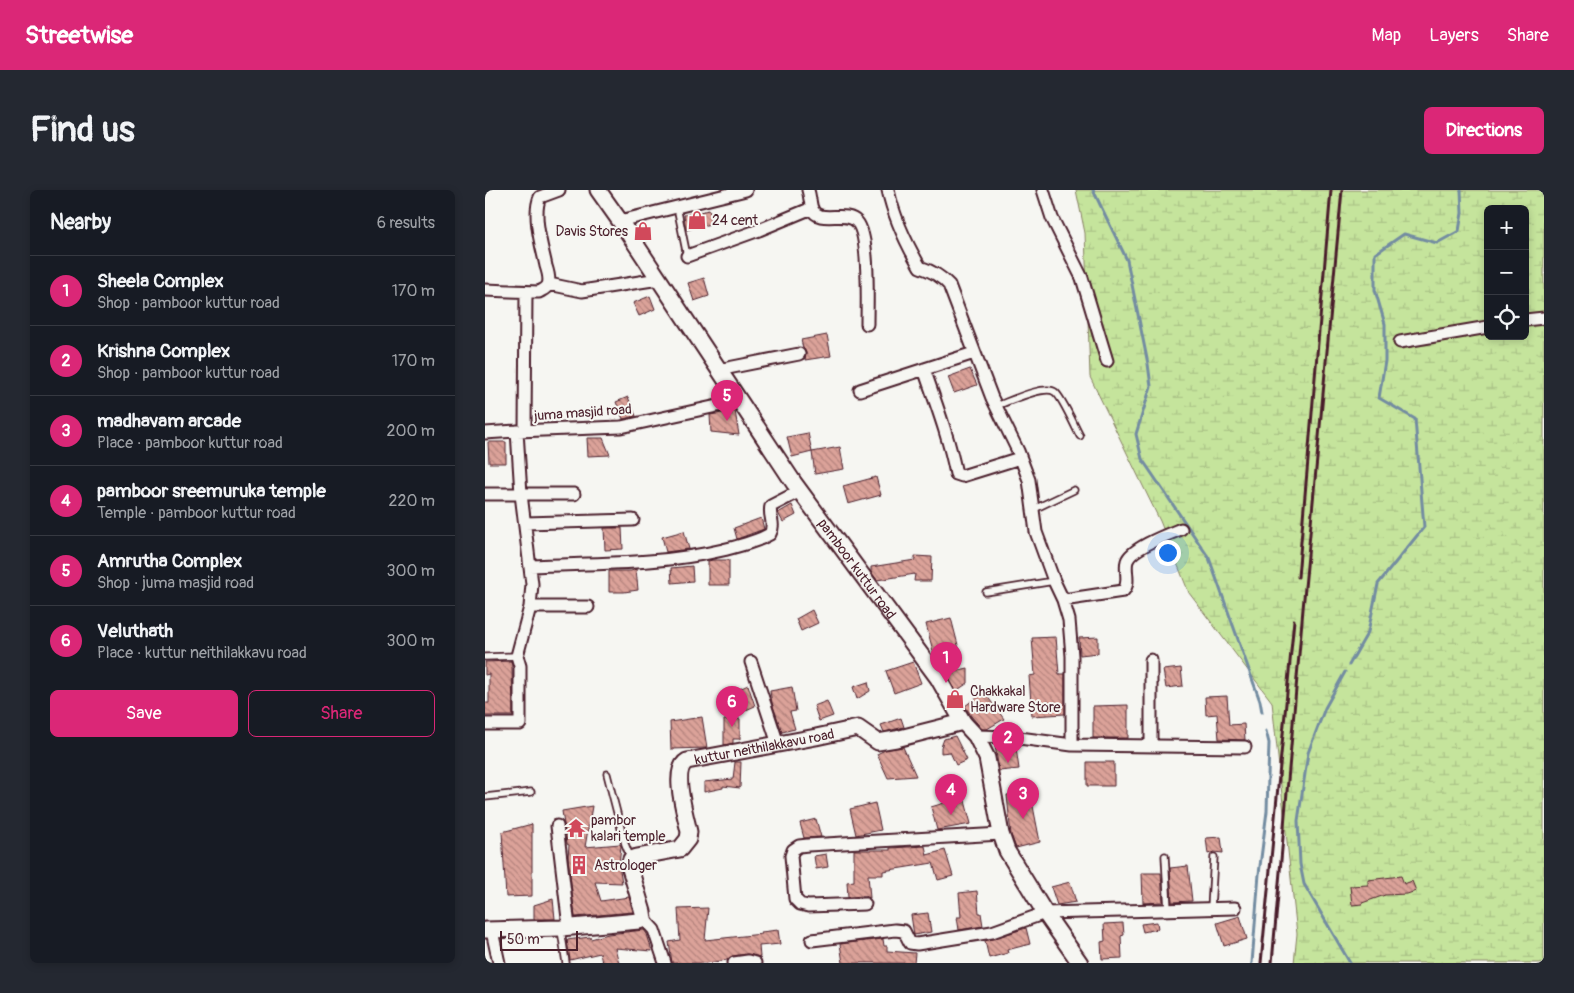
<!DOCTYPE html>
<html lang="en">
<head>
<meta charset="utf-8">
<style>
  body { margin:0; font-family:Pangolin,sans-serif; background:#242831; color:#f1f3f6 }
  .controls { position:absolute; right:15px; top:15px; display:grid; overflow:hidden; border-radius:8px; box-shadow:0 2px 8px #0003 }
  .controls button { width:45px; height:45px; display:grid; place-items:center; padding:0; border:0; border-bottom:1px solid #363941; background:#171b24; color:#f1f3f6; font:25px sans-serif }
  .scale { position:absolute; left:15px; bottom:12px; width:78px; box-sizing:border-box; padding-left:5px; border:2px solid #4a1f2b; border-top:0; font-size:14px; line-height:18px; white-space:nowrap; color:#4a1f2b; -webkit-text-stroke:4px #f6f6f2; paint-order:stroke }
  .you { position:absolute; left:682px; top:362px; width:18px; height:18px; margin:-12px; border:4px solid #fff; border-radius:50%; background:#1a73e8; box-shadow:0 0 0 8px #1a73e833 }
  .badge { display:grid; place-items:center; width:32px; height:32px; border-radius:50%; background:#db2777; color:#fff; font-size:16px; font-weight:700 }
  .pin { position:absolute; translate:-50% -41px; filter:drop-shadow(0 1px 2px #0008) }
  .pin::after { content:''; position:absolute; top:26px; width:18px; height:15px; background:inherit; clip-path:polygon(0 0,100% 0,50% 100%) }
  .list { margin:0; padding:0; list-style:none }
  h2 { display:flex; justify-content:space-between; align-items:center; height:65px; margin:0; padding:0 20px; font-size:21px }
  h2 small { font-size:16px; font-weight:400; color:#9ea1a6 }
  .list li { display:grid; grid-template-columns:32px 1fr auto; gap:15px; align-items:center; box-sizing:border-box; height:70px; padding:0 20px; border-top:1px solid #363941 }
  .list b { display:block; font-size:19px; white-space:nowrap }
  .list p { margin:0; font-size:16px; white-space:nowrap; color:#9ea1a6 }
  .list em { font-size:16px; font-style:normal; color:#9ea1a6 }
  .actions { display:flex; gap:10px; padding:15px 20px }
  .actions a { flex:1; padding:11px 0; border:1px solid #db2777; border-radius:8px; text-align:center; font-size:18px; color:#db2777 }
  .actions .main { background:#db2777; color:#fff }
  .icon { flex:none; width:28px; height:28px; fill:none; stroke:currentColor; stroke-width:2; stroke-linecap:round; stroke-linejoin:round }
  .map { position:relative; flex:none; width:1059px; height:773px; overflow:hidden; border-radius:8px }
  header { display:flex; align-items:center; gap:30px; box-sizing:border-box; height:70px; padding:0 25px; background:#db2777; color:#fff }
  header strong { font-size:24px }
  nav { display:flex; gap:28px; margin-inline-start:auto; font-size:18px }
  .intro { display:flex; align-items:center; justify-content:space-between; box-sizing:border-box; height:120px; padding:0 30px }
  h1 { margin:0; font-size:35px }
  .button { padding:12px 22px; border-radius:8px; background:#db2777; color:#fff; font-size:18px; font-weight:700 }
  main { display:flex; gap:30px; padding:0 30px }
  aside { flex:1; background:#171b24; border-radius:8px; box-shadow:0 2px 8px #0003 }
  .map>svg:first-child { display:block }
  .wetland { fill:url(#wetland-marsh); stroke:#888264; fill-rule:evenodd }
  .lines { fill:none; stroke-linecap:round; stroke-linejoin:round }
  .stream { stroke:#738ca1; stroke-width:3 }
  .building { fill:url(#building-back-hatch); stroke:#4a1f2b }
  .lane-casing { stroke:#4a1f2b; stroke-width:9 }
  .street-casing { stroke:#4a1f2b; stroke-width:15 }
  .secondary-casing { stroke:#4a1f2b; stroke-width:19 }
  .lane { stroke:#f6f6f2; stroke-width:5.5 }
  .street { stroke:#f6f6f2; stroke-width:11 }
  .secondary { stroke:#f6f6f2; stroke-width:15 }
  .rail { stroke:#4a1f2b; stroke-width:3 }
  .labels { text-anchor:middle; stroke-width:4; stroke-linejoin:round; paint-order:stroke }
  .poi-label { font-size:14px; fill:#4a1f2b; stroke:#f6f6f2; text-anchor:start }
  .street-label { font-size:14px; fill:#4a1f2b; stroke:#f6f6f2 }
</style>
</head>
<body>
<header>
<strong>Streetwise</strong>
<nav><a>Map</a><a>Layers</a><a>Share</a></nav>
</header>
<div class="intro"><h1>Find us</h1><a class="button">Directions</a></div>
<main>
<aside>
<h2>Nearby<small>6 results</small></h2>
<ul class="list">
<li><span class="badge">1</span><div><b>Sheela Complex</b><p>Shop · pamboor kuttur road</p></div><em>170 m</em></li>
<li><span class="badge">2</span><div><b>Krishna Complex</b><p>Shop · pamboor kuttur road</p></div><em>170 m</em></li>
<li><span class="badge">3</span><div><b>madhavam arcade</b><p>Place · pamboor kuttur road</p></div><em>200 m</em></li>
<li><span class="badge">4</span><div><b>pamboor sreemuruka temple</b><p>Temple · pamboor kuttur road</p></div><em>220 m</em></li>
<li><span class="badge">5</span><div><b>Amrutha Complex</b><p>Shop · juma masjid road</p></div><em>300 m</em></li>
<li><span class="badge">6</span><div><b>Veluthath</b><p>Place · kuttur neithilakkavu road</p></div><em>300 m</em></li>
</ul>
<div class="actions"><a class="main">Save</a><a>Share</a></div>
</aside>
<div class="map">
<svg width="1059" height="773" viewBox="0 0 1059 773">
  <defs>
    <pattern id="wetland-marsh" width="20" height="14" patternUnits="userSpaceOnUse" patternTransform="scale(1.25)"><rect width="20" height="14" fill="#c5e49c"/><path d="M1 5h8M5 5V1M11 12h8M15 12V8" fill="none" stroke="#abc387"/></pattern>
    <pattern id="building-back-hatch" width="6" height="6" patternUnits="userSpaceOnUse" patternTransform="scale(1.25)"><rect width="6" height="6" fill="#dba299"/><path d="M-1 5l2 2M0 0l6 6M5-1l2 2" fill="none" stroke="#b4837d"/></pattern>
  </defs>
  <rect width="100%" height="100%" fill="#f6f6f2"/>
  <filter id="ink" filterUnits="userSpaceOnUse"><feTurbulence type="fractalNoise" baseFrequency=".02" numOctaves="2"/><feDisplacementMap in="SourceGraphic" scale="10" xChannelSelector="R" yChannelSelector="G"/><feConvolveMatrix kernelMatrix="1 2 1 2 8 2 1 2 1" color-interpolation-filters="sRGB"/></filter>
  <g filter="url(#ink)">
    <path class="wetland" d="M 591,0 L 1059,0 L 1059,773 L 809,773 L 812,744 L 787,512 L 704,403 L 675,331 L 605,187 L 600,43 ZM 1003,19 L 1040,19 L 1040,146 L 1003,146 Z"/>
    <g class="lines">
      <path class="stream" d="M 608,0 L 642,70 L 663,174 L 666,196 L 651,244 L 657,269 L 724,368 L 775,511 L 777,522
        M 864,475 L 883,442 L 893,394 L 939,337 L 930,229 L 894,208 L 900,171 L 900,134 L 890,100 L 890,64 L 919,44 L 952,53 L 974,41 L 977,23 L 976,0
        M 860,482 L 840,518 L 823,563 L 813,631 L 815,674 L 819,694 L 865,773
        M 767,773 L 774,684 L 782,621 L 784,553 L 781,541"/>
    </g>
    <path class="building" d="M 224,20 L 226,25 L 225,34 L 201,40 L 199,25 Z
      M 219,88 L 224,106 L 209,111 L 203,93 Z
      M 165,106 L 170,119 L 154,126 L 148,113 Z
      M 342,145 L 346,166 L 320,170 L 321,163 L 318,158 L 316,150 Z
      M 485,179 L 492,195 L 469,203 L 463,187 Z
      M 143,207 L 151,226 L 138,229 L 131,212 Z
      M 250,221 L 254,245 L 226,242 L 225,225 Z
      M 323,243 L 327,262 L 307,267 L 302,247 Z
      M 102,248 L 118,248 L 125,265 L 103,266 Z
      M 3,252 L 21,252 L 21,273 L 4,273 Z
      M 355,257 L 359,279 L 330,284 L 327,262 Z
      M 391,287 L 396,305 L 363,314 L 358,296 Z
      M 307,315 L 311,325 L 298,332 L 293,323 Z
      M 276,328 L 279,339 L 252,349 L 249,338 Z
      M 119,338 L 137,338 L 138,359 L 120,360 Z
      M 199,341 L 204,359 L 181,362 L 177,347 Z
      M 430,366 L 447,367 L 446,391 L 429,391 L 430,384 L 392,390 L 386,382 L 386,377 L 430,370 Z
      M 228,370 L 244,370 L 244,395 L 223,395 L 223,371 Z
      M 207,376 L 208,391 L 187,393 L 186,378 Z
      M 151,379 L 153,400 L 139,402 L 124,402 L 124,381 L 146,381 Z
      M 327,420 L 333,433 L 316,441 L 311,429 Z
      M 466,428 L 474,459 L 449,465 L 441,434 Z
      M 571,447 L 574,484 L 580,484 L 580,524 L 547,526 L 544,486 L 550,485 L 547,448 Z
      M 613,447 L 613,463 L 595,465 L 594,448 Z
      M 26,471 L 27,476 L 28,526 L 0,526 L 0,513 L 4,513 L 4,484 L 0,485 L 0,472 Z
      M 428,472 L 436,493 L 409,503 L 401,481 Z
      M 483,478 L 483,493 L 471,501 L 461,483 Z
      M 696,478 L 698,496 L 681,498 L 678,480 Z
      M 383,492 L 385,501 L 372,509 L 368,497 Z
      M 263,495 L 270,516 L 250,525 L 244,504 Z
      M 307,497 L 311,521 L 305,522 L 310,539 L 297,542 L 287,513 L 285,501 Z
      M 499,502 L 519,529 L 502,539 L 497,539 L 486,526 L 480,516 Z
      M 742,506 L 744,535 L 759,534 L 760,550 L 734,549 L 732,524 L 721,525 L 720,507 Z
      M 342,511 L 348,526 L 334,531 L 329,516 Z
      M 643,515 L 643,548 L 608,548 L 608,516 Z
      M 217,527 L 222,558 L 186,559 L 185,532 Z
      M 416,528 L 419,537 L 399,542 L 396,535 Z
      M 255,529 L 255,549 L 248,549 L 248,553 L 239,555 L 239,530 Z
      M 470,546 L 482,570 L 471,575 L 465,562 L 456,563 L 456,557 L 459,549 Z
      M 510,555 L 531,558 L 534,579 L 514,581 Z
      M 418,557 L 431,586 L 403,588 L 392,564 L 400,560 Z
      M 250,572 L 256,572 L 255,598 L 238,596 L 238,598 L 219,602 L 219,592 L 248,589 Z
      M 602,572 L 629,572 L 629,596 L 602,596 Z
      M 545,601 L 555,652 L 531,658 L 526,645 L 522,605 Z
      M 479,607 L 486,634 L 452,640 L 446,617 Z
      M 390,613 L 396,640 L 371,645 L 365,619 Z
      M 107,616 L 100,657 L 135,654 L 136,656 L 134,674 L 137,693 L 110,692 L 116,711 L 144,707 L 148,722 L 90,727 L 83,667 L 84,655 L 82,654 L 77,621 Z
      M 331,629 L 336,647 L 319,648 L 315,633 Z
      M 47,634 L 47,706 L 21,707 L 17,642 Z
      M 736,647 L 738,663 L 729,662 L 723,664 L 721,648 Z
      M 440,656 L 442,665 L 460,660 L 468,686 L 453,690 L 448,673 L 398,681 L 398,685 L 383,685 L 385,708 L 380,706 L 363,707 L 362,692 L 369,691 L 369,660 L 405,660 L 405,658 Z
      M 341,664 L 343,677 L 331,679 L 329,666 Z
      M 703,676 L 707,711 L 687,712 L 685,678 Z
      M 657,683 L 676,683 L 678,712 L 658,713 Z
      M 916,686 L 919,694 L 927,691 L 931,701 L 922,704 L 900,705 L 877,713 L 877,714 L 867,715 L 865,696 L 883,695 L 883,690 Z
      M 585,692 L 591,712 L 572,715 L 566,697 Z
      M 492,701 L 494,723 L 496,723 L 498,736 L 474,740 L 472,727 L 476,727 L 474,703 Z
      M 68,709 L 70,729 L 49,729 L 49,715 Z
      M 223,718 L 220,750 L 277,744 L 276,742 L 293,740 L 295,754 L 274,756 L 275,767 L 262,764 L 247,766 L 242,770 L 222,773 L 187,773 L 184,752 L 195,750 L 193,719 Z
      M 443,723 L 446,742 L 429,745 L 426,725 Z
      M 755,726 L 762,749 L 739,756 L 732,733 Z
      M 672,732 L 673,739 L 658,742 L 656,734 Z
      M 638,733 L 639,745 L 636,746 L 637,768 L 617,769 L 616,752 L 620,751 L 619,734 Z
      M 541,738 L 545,754 L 522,760 L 523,763 L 504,768 L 500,751 Z
      M 159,740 L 162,744 L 167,761 L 130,758 L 134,773 L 117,773 L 115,763 L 85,770 L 82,750 L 105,747 L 106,749 L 123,744 Z
      M 398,749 L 399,756 L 402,756 L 402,761 L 430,763 L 429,773 L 358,773 L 355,754 Z"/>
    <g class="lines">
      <g class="lane-casing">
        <path id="lane" d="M 192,17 L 202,66
          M 511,216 C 523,212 560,194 570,202 C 577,207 590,237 595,246
          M 547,320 L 589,300
          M 501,402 L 569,391
          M 0,467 L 32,466
          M 122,584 L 140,654 L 146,669
          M 0,607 L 46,602
          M 680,666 L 683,720
          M 726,718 L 729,667
          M 76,740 L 81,773"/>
      </g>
      <g class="street-casing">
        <path id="street" d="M 323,0 C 325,6 325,13 327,19 C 334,35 361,19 372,32 C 385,46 382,113 382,134
          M 403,0 C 409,28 421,53 435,77 C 447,81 456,86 464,95 L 507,208 L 533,261 L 544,290 L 551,342 L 569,391 L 578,410 L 584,430 L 587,466 L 587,555
          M 558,0 L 567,28 L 597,88 L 622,171
          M 135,31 L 261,0
          M 202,66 L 274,40 L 327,18
          M 64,94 L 97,101 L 174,89
          M 0,100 L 54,102 C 57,100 61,99 63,95 C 65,90 63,82 61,76 C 57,57 47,25 55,7 L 74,0
          M 1040,130 L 1059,128
          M 915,152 L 1003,137
          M 439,179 C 451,214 464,248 471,284 L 477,286 L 535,268
          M 233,180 L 314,164
          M 375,200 L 489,163
          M 40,240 L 41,102
          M 0,243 L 32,241 L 136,237 L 255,211
          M 0,304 L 89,304
          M 40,333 L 148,330
          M 45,376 C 110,373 175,375 238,360 C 254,356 271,352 285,344 C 291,334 283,325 286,316 L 315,301
          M 578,410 L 638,401 C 646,393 639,380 642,371 C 646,358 684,344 696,339
          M 45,417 L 103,417
          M 666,470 L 666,555
          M 266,472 L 293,554
          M 0,534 L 35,534 L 35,476 L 32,466 L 45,417 L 47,394 L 36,304 L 32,241
          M 491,546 L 527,547 L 587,555 L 760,557
          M 72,636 L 84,737
          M 380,714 L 323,716 L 315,714 L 310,709 L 306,666 L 308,660 L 314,656 L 323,655 L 516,644
          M 159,729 L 169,740 L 180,773
          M 7,741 L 14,773
          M 327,750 L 410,740 L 419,741 L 425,753 L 432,754 L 507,742 L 560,723 L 750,718
          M 249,773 L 263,771 L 270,773"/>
      </g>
      <g class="secondary-casing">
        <g id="secondary">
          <path id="s1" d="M 113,0 L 142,41 L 309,293 L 453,488 L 478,532 L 491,546 L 502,568 L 516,644 L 522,661 L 560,723 L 595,773"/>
          <path id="s2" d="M 0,740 L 76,738 L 154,731 L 159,729 L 158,722 L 144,675 L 146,669 L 152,667 L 195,659 L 203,649 L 204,642 C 201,627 186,580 202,571 L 331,547 L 373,538 L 393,552 L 411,549 L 478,532"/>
        </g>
      </g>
      <use href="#lane" class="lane"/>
      <use href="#street" class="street"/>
      <use href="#secondary" class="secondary"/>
      <path class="rail" d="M 813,387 L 846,0
        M 776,773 L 809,430
        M 787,773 L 818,419 L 857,0"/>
    </g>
  </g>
  <defs>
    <g id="shop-bare" transform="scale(1.5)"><path d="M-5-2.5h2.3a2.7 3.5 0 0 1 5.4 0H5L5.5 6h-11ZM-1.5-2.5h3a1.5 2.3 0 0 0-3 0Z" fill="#d1495b" stroke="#f6f6f2" stroke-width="2.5" paint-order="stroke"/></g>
    <g id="temple-bare" transform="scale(1.5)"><path d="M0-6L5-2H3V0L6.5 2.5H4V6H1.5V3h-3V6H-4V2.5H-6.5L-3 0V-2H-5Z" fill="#d1495b" stroke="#f6f6f2" stroke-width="2.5" paint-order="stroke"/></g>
    <g id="building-bare" transform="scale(1.5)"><path d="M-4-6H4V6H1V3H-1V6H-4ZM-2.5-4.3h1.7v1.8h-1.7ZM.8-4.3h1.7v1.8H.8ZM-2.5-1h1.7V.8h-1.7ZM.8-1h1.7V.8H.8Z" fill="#d1495b" stroke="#f6f6f2" stroke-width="2.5" paint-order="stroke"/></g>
  </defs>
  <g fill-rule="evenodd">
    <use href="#shop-bare" x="212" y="30"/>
    <use href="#shop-bare" x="158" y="41"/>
    <use href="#shop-bare" x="470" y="509"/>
    <use href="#temple-bare" x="91" y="638"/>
    <use href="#building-bare" x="94" y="675"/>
  </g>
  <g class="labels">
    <g class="poi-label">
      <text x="227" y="35">24 cent</text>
      <text x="143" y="46" text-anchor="end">Davis Stores</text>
      <text x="485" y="506">Chakkakal<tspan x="485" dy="16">Hardware Store</tspan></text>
      <text x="106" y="635">pambor<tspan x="106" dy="16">kalari temple</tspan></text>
      <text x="109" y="680">Astrologer</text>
    </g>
    <g class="street-label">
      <text transform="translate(98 222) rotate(-4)" y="5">juma masjid road</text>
      <text dy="5" stroke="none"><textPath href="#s1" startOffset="459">pamboor kuttur road</textPath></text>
      <text dy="5" stroke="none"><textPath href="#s2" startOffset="445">kuttur neithilakkavu road</textPath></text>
    </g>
  </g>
</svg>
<div class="controls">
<button>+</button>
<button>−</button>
<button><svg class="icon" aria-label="locate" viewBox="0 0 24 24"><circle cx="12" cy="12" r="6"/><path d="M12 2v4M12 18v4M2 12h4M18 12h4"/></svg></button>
</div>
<div class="scale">50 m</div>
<div class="you"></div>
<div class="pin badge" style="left:461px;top:493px">1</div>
<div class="pin badge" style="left:523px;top:573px">2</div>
<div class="pin badge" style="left:538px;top:629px">3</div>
<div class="pin badge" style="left:466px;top:625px">4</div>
<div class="pin badge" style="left:242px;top:231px">5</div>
<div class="pin badge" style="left:247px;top:537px">6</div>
</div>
</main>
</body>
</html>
